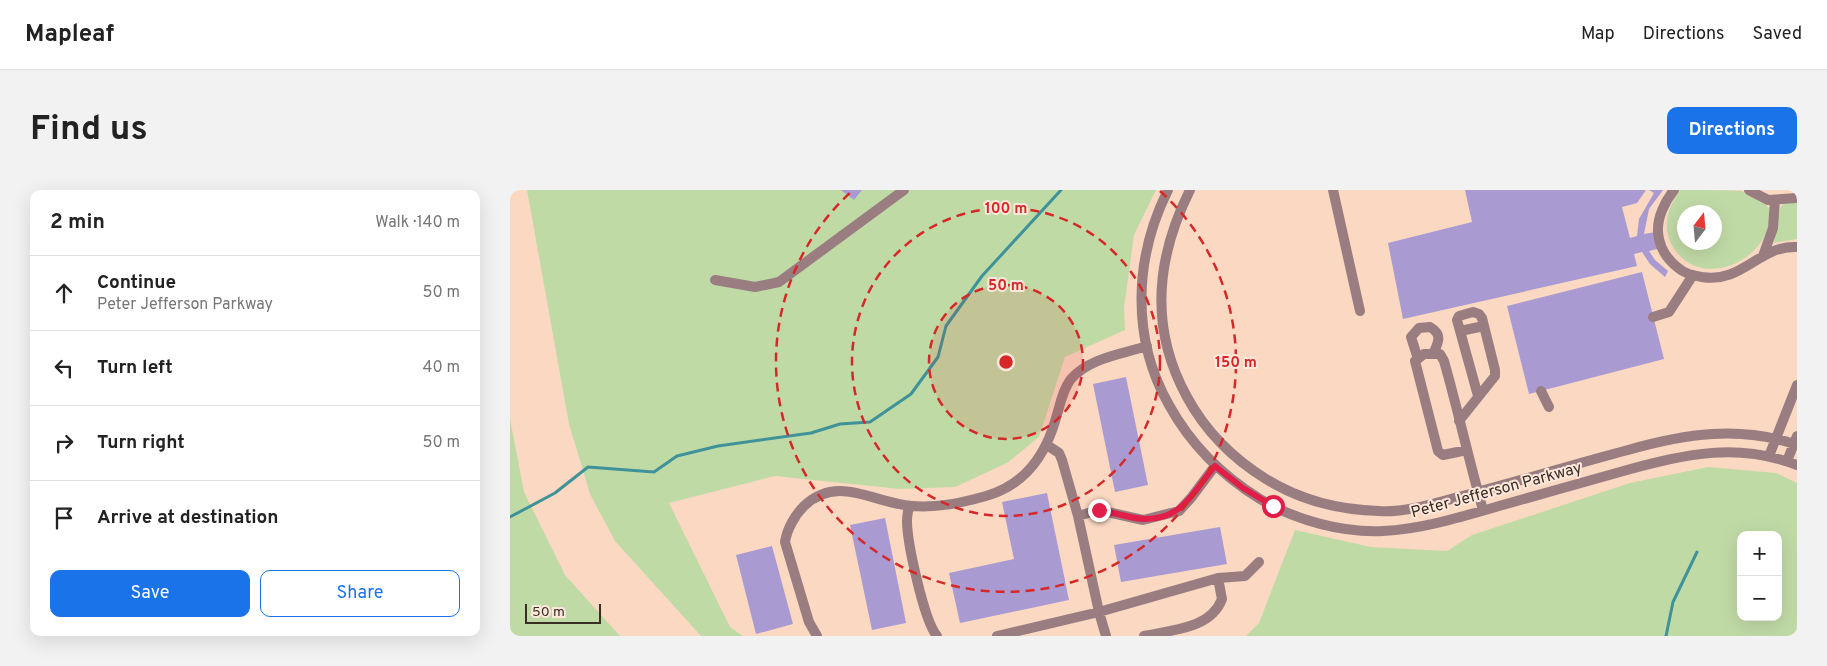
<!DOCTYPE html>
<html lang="en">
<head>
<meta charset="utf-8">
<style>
  body { margin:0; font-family:Overpass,sans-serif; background:#f2f2f2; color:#222 }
  .controls { position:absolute; right:15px; bottom:15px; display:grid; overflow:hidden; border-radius:10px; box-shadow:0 5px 20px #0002 }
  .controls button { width:45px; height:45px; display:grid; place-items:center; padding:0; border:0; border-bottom:1px solid #e0e0e0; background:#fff; color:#222; font:25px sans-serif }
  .compass { position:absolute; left:1167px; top:15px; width:45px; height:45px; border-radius:50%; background:#fff; box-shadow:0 5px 20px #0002; rotate:16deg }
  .scale { position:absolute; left:15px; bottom:12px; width:76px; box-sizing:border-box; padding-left:5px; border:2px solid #392d24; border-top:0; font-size:14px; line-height:18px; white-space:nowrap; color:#392d24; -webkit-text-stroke:4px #fde8db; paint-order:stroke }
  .stop { position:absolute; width:15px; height:15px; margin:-11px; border:4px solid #e11d48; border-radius:50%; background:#fff }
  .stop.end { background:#e11d48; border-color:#fff; box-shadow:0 1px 5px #0008 }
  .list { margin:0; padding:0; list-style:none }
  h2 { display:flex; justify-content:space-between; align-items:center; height:65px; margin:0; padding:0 20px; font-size:21px }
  h2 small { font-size:16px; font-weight:400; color:#767676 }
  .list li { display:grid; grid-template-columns:32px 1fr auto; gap:15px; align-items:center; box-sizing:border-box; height:75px; padding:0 20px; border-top:1px solid #e0e0e0 }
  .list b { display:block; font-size:19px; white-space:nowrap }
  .list p { margin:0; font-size:16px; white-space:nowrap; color:#767676 }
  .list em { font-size:16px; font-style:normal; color:#767676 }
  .actions { display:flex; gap:10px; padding:15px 20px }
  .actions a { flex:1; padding:11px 0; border:1px solid #1a73e8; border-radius:10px; text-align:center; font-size:18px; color:#1a73e8 }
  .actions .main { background:#1a73e8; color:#fff }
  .icon { flex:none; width:28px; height:28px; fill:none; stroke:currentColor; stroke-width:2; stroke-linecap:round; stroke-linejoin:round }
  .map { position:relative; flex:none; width:1287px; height:446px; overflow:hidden; border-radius:10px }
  header { display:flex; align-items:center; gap:30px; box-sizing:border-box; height:70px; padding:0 25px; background:#fff; border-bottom:1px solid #e0e0e0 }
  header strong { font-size:24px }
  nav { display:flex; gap:28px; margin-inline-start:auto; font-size:18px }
  .intro { display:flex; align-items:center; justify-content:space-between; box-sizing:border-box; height:120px; padding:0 30px }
  h1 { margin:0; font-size:35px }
  .button { padding:12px 22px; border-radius:10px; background:#1a73e8; color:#fff; font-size:18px; font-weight:700 }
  main { display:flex; gap:30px; padding:0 30px }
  aside { flex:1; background:#fff; border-radius:10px; box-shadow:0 5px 20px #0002 }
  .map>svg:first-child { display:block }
  .green { fill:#c0daa6; fill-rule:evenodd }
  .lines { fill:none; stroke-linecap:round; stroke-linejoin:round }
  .stream { stroke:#3e9298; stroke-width:3 }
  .building { fill:#a99bd2 }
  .minor { stroke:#9a7d81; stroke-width:10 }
  .route { stroke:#e11d48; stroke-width:6 }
  .ring { fill:none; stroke:#d62828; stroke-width:2.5; stroke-dasharray:9 6 }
  .labels { text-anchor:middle; stroke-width:4; stroke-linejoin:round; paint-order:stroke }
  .street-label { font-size:16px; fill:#392d24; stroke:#fde8db }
  .centre { fill:#d62828; stroke:#fde8db; stroke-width:2.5 }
  .ring-label { font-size:15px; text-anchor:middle; font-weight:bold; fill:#d62828; stroke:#fde8db; stroke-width:4; stroke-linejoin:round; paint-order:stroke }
</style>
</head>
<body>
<header>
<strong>Mapleaf</strong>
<nav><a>Map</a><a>Directions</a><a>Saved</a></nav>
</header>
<div class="intro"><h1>Find us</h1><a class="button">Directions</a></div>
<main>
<aside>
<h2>2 min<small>Walk · 140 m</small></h2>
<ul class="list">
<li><svg class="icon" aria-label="ahead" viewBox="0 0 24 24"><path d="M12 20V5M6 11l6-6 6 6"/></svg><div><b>Continue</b><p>Peter Jefferson Parkway</p></div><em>50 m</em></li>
<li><svg class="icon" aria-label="left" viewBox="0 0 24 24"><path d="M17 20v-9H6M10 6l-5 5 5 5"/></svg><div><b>Turn left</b></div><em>40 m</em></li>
<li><svg class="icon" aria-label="right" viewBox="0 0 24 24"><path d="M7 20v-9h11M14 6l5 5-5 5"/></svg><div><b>Turn right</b></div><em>50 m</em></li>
<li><svg class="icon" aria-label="arrive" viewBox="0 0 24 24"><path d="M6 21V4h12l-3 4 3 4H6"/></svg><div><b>Arrive at destination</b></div></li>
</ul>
<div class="actions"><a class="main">Save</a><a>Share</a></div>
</aside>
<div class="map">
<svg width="1287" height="446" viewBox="0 0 1287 446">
  <rect width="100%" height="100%" fill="#fad8c2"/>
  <path class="green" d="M 17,0 L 646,0 L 624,45 L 614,118 L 615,140 L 555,167 L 529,247 L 497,273 L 445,297 L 390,299 L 265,286 L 159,313 L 220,437 L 233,446 L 191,446 L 105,351 L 80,304 L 59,234 Z
    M 1170,0 C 1183,0 1222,0 1231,1 C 1238,4 1256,12 1260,20 C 1263,25 1260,32 1258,38 C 1245,77 1188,97 1163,57 C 1151,36 1158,18 1170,0 ZM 1174,22 L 1204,22 L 1204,52 L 1174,52 Z
    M 1287,10 L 1287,49 L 1264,53 L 1270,19 L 1273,13 Z
    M 0,229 L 14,302 L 55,385 L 110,446 L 0,446 Z
    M 1198,277 L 1266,283 L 1287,293 L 1287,446 L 736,446 L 749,433 L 785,340 L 861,357 L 937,361 L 962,345 L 1120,293 ZM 1231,345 L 1268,345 L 1268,427 L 1231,427 Z"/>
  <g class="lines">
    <path class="stream" d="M 0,327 L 45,303 L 78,277 L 144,282 L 167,266 L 208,256 L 301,243 L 330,234 L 360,232 L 401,204 L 428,167 L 436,136 L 472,86 L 551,0
      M 1156,446 L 1163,412 L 1187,362"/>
  </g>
  <path class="building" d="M 331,0 L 352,0 L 344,10 Z
    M 955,0 L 1136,0 L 1127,13 L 1112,17 L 1120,48 L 1127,46 L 1129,29 L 1144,3 L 1139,0 L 1153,0 L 1139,19 L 1134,44 L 1151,41 L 1155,57 L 1139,61 L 1145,70 L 1158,81 L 1155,87 L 1140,74 L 1132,62 L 1124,64 L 1127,76 L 893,129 L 878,53 L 962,32 Z
    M 1132,82 L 1154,169 L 1019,204 L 997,116 Z
    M 616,187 L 638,295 L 605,302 L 583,194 Z
    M 537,303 L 559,410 L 450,433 L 439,383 L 504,369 L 492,312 Z
    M 375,328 L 396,433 L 362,440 L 340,335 Z
    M 710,337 L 717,374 L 611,392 L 604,355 Z
    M 262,356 L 283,434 L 246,444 L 226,365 Z"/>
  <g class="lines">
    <path class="minor" d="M 658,0 C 624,68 621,148 659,215 C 681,255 711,285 750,309 C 785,330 832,343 873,341 C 912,339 951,327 989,316 C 1032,304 1074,292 1117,280 C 1177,264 1227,252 1287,275
      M 680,0 C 646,68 639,138 677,207 C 696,242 722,268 756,289 C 790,310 828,320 869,321 C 899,323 931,311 960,304 C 1013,290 1065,274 1118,260 C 1174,244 1230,235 1287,255
      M 823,0 L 850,121
      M 1164,0 C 1155,11 1147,28 1148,42 C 1149,57 1156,68 1167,77 C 1175,84 1182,85 1192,87 C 1232,94 1249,55 1287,57
      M 1239,0 L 1258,10 L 1287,8
      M 1253,66 L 1263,38 L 1265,10
      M 205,90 L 245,97 L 269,92 L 394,0
      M 1143,127 L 1159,122 L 1183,85
      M 950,141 L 974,136
      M 908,169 L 901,147 L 909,138 L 920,137 C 932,144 929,151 924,162
      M 1031,201 L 1039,217
      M 949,231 L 985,186 L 985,180 L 972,128 L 969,124 L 963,122 L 949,126 L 947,130 L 968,206
      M 537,255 L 549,263 L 552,270 L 568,326 L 589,422 L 708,388 L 735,386 L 749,372
      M 957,260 L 933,265 L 928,261 L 905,171 L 914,164 L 930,164 L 934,171 C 948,220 959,271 973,320
      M 1259,266 L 1287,195
      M 1277,271 L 1287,246
      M 399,316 C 398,321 397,326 397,331 C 397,352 414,431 427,446
      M 568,326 L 589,320 L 633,330 L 669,321 L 681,308 L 705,276
      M 307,446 L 299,432 L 275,352 C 277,339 285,325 294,316 C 328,284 363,313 402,316 C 428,318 451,313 476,306 C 515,295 536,264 546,228 C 550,215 553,199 561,189 C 579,168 612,164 637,156
      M 487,446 L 589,422 L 596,446
      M 634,446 C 661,440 701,439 712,409 L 708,388"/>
  </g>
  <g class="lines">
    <path class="route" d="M 589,320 C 604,322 621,329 635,329 C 674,329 683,301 705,276 L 733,298 L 763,316"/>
  </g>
  <circle cx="496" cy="172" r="77" fill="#d62828" fill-opacity=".12"/>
  <g class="ring">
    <circle cx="496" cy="172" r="77"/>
    <circle cx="496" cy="172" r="154"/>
    <path d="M650 1A230 230 0 1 1 342 1"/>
  </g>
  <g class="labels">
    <g class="street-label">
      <text transform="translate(986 299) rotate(-15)" y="6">Peter Jefferson Parkway</text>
    </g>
  </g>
  <circle cx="496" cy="172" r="8" class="centre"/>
  <g class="ring-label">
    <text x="496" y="23">100 m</text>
    <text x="496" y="100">50 m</text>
    <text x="726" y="177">150 m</text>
  </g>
</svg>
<div class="controls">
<button>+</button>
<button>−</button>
</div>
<svg class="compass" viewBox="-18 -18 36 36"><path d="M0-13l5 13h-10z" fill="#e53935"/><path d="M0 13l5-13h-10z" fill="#767676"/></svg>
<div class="scale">50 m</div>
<div class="stop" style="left:763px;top:316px"></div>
<div class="stop end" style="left:589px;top:320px"></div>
</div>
</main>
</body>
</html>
